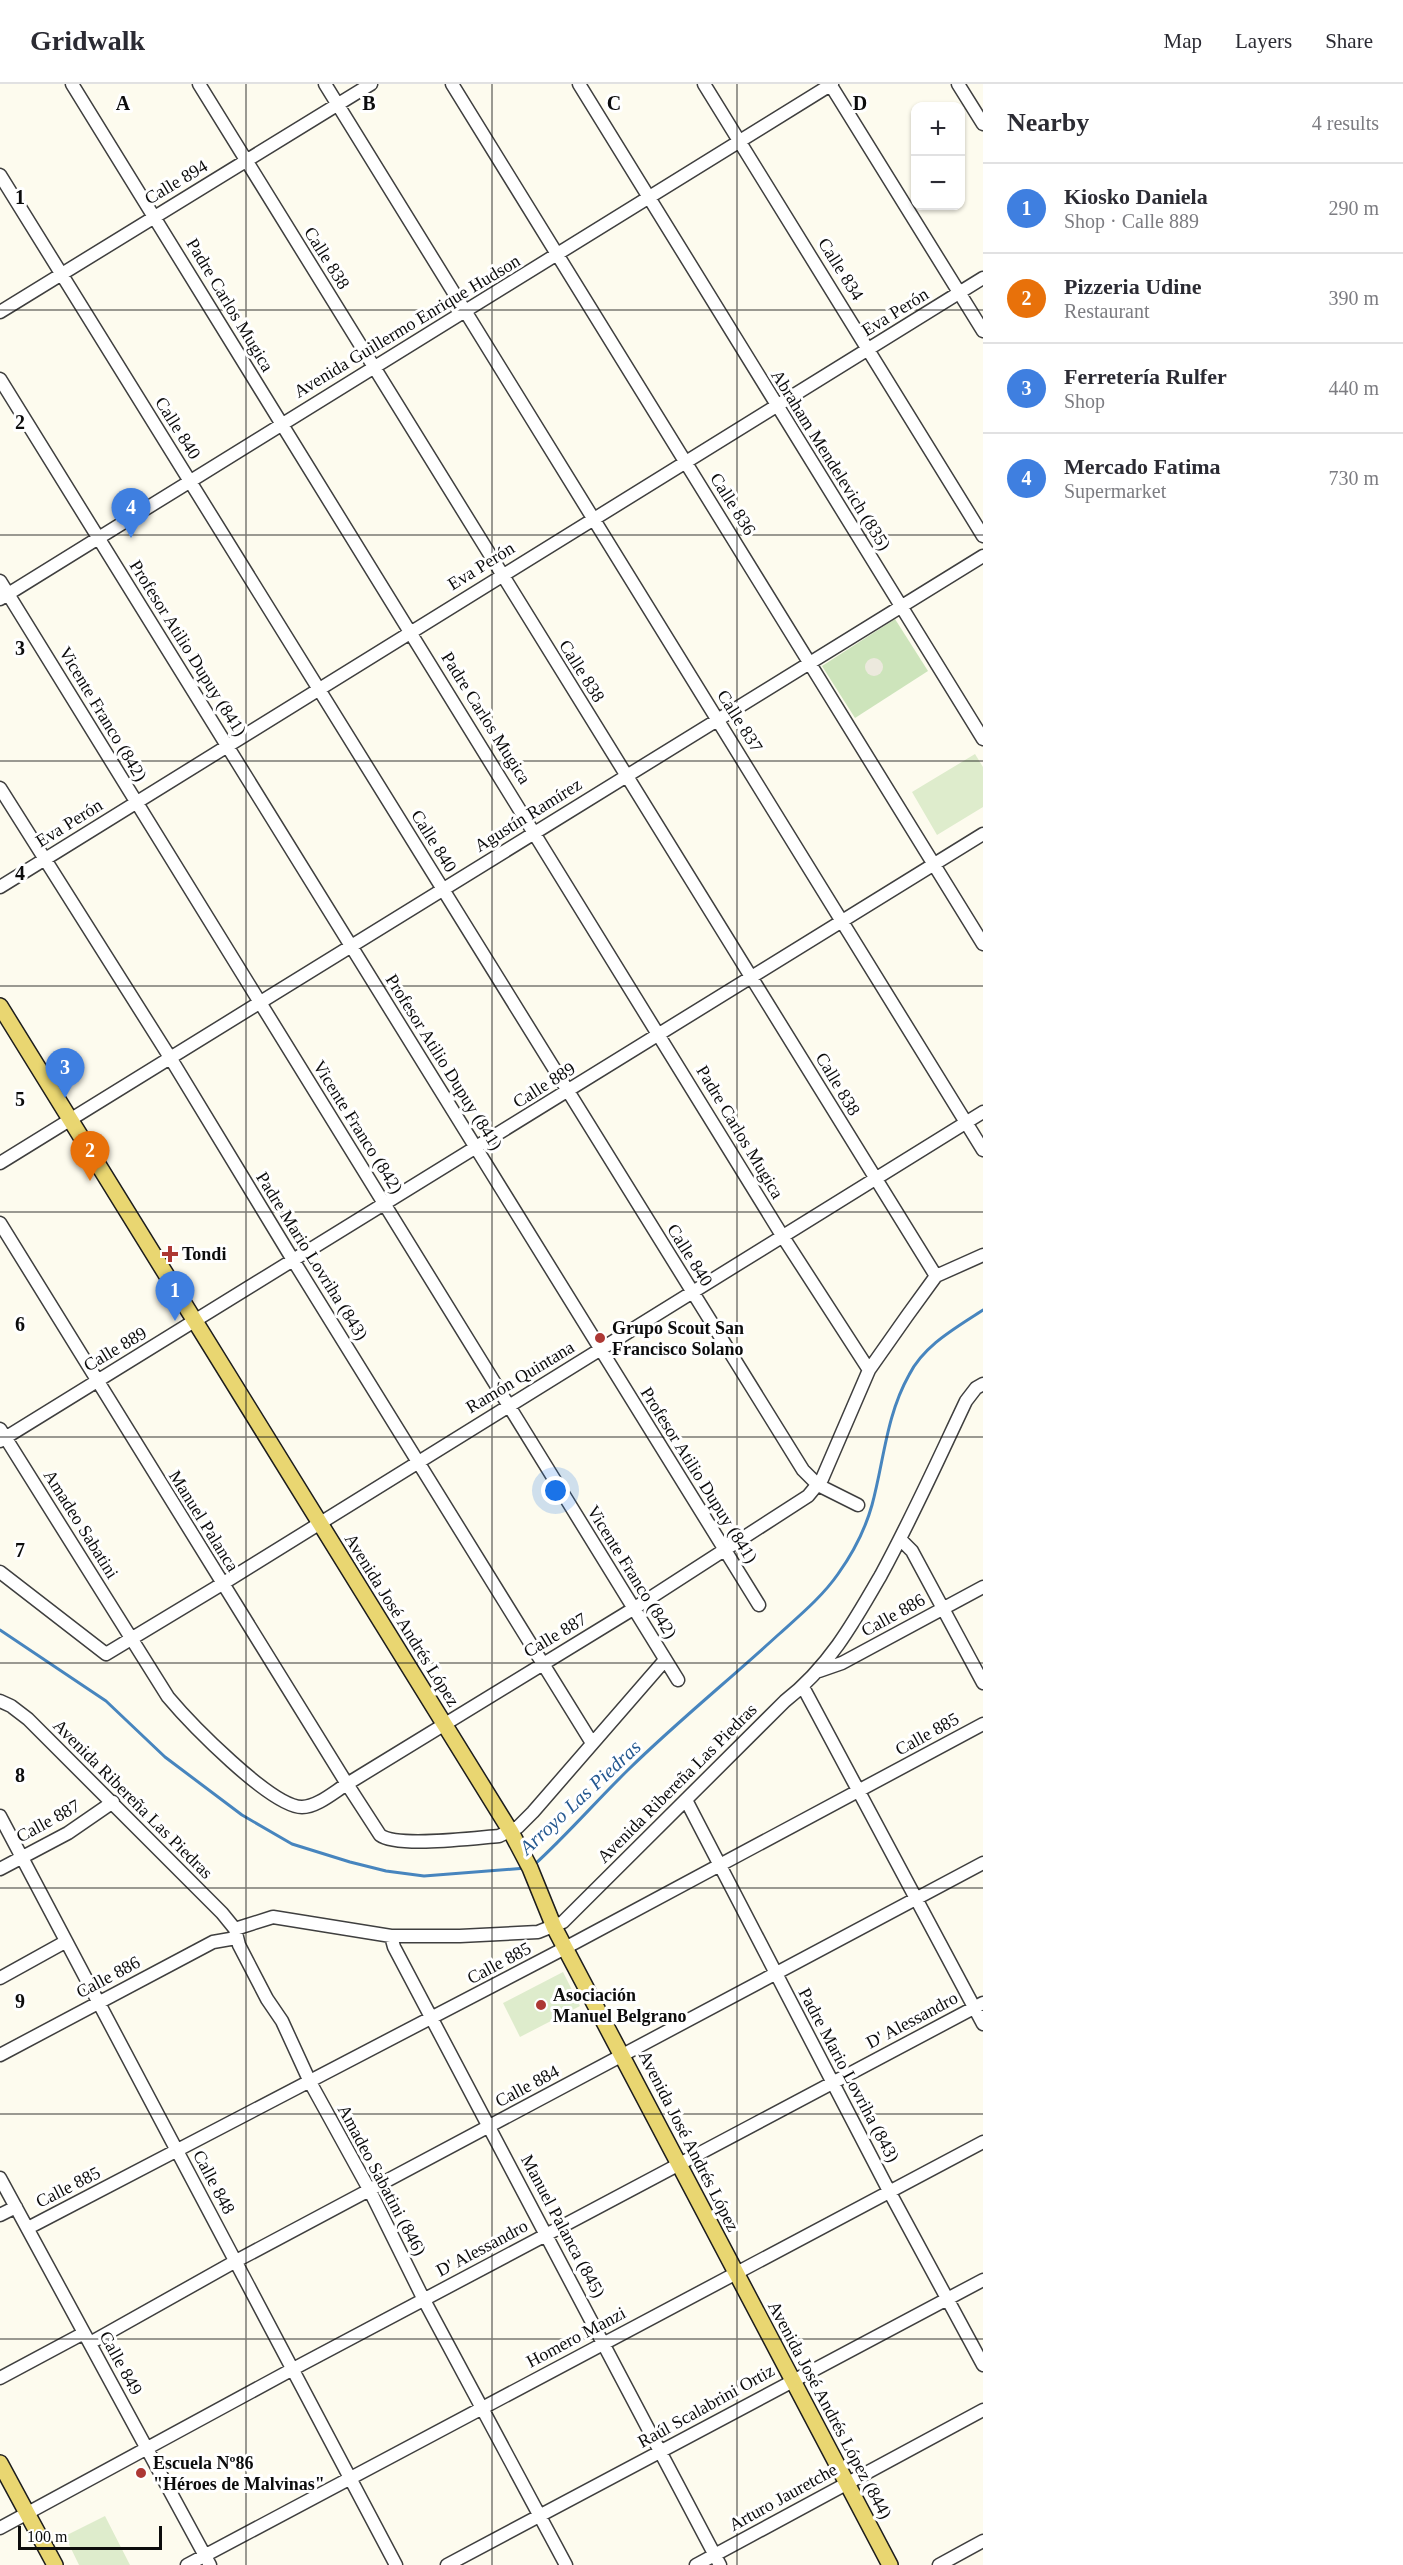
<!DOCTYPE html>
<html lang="en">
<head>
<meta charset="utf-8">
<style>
  body { margin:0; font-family:"Times New Roman",serif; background:#f2f2f3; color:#2b2b33 }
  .controls { position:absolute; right:18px; top:18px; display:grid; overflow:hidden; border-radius:12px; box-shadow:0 2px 4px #0004 }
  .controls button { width:54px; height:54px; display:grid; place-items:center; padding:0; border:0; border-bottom:2px solid #e1e1e2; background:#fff; color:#2b2b33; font:30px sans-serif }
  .scale { position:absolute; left:18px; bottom:15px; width:144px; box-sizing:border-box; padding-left:6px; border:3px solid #0c0c0c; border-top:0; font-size:16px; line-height:21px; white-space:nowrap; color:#0c0c0c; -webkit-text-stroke:4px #fff; paint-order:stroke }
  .you { position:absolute; left:556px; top:1407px; width:21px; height:21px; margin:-15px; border:4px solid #fff; border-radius:50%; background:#1a73e8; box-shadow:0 0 0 9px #1a73e833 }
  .badge { display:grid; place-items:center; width:39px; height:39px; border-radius:50%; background:#db2777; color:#fff; font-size:20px; font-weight:700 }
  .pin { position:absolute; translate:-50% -50px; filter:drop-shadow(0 2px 3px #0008) }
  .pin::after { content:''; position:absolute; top:32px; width:21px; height:18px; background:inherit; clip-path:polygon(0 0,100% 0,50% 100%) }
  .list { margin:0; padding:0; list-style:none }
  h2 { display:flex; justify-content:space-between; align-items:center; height:78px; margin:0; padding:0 24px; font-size:26px }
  h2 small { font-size:20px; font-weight:400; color:#7c7c81 }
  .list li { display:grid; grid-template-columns:39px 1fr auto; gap:18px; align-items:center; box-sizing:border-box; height:90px; padding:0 24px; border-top:2px solid #e1e1e2 }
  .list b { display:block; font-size:22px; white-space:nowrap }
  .list p { margin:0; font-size:20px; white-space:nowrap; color:#7c7c81 }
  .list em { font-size:20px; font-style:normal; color:#7c7c81 }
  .map { position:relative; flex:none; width:983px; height:2481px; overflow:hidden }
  header { display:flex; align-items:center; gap:36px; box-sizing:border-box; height:84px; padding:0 30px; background:#fff; border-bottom:2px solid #e1e1e2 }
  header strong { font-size:28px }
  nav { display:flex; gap:33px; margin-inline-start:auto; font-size:21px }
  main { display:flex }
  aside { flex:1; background:#fff }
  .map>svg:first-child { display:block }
  .green { fill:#cde4bb }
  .pitch { fill:#deeccc }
  .plaza { fill:#ece9dd }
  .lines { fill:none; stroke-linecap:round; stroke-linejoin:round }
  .stream { stroke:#4785be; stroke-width:3 }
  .minor-casing { stroke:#3f3f3f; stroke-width:15 }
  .major-casing { stroke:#1d1d1d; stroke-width:18 }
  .minor { stroke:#fff; stroke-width:12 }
  .major { stroke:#e9d671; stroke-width:15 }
  .grid { fill:none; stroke:#0c0c0c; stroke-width:1.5; stroke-opacity:0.55 }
  .poi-dot { fill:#ad3834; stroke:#fff; stroke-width:2 }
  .labels { text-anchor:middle; stroke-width:6; stroke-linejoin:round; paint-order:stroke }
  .street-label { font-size:18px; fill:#0c0c0c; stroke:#fff }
  .poi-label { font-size:18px; font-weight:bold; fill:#0c0c0c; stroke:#fff; text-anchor:start }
  .water-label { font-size:20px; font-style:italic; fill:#245890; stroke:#fff }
  .grid-label { font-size:20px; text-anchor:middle; font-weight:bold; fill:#0c0c0c; stroke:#fff; stroke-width:6; stroke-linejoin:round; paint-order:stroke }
</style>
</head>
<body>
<header>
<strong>Gridwalk</strong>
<nav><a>Map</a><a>Layers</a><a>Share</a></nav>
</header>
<main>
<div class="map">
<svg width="983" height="2481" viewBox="0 0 983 2481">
  <rect width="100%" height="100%" fill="#fdfbee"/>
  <path class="green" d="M 895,535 L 928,587 L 855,634 L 822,582 Z"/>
  <path class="pitch" d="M 975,670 L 983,683 L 983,723 L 937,751 L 912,708 Z
    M 563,1888 L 580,1922 L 520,1953 L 503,1919 Z
    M 105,2432 L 130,2481 L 79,2481 L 65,2452 Z"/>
  <path class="plaza" d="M865 583a9 9 0 1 1 18 0a9 9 0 1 1-18 0Z"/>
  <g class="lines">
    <path class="stream" d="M 0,1546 L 106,1617 L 165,1673 L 242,1731 L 292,1760 L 350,1778 L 386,1787 L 424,1792 L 526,1784
      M 534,1781 C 568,1750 597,1716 630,1684 C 677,1638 729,1596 778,1551 C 799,1532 822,1513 838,1490 C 853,1469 865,1446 872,1421 C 884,1377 886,1332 909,1291 C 924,1261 956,1244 983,1226"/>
    <g class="minor-casing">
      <path id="minor" d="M 72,0 L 783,1153 L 869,1286
        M 199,0 L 936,1192
        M 325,0 L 983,1066
        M 452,0 L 983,860
        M 579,0 L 983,655
        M 704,0 L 983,452
        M 830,0 L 983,247
        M 958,0 L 983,40
        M 0,91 L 803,1386 L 818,1401 L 858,1421
        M 0,228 L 371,0
        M 0,295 L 759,1521
        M 0,497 L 678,1596
        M 0,515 C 277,343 555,173 832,0
        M 0,704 L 171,975 L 293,1176 L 592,1659
        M 0,803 L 983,194
        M 0,1079 L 983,472
        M 0,1139 L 347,1700 L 380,1751 C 397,1764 474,1754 499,1752 L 518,1743 L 533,1728 L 665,1576
        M 0,1345 L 168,1613 C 189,1638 271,1723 302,1723 C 317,1723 334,1708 347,1700 L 633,1525 L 808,1412 L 822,1395 L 869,1286 L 907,1232 L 936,1192 L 983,1171
        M 0,1357 L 983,750
        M 900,1455 L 912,1467 L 983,1599
        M 0,1488 L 106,1570 L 222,1500 L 983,1028
        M 819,1587 L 842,1579 L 983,1503
        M 803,1603 L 983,1940
        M 0,1617 L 11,1622 L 28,1635 L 222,1829 L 235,1845 L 239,1861 L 267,1915 L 282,1937 L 310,1998 L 370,2107 L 424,2216 L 566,2481
        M 686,1716 L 889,2107 L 983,2281
        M 0,1732 L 396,2481
        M 0,1785 L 68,1749 L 113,1718
        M 235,1845 L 273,1833 L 391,1852 L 460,1852 L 538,1848 L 563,1838 L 785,1617 C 829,1583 854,1538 881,1491 C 912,1434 938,1376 966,1317 L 976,1304 L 983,1300
        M 391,1852 L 394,1863 L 720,2481
        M 0,1894 L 65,1858
        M 0,1971 L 213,1858 L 236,1854
        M 0,2094 L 210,2481
        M 0,2131 L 16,2123
        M 28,2144 L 565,1864 L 983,1640
        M 90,2259 L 236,2177 L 983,1779
        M 0,2294 L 84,2249
        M 0,2444 L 293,2285 L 983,1919
        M 187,2481 L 983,2058
        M 447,2481 L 983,2196
        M 696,2481 L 983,2326
        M 939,2481 L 983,2457"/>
    </g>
    <g class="major-casing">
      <path id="major" d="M 0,922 L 511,1748 L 530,1784 L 554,1843 L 890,2481
        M 0,2379 L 55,2481"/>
    </g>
    <use href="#minor" class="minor"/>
    <use href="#major" class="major"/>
  </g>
  <path class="grid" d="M 246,0 L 246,2481M 492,0 L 492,2481M 737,0 L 737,2481M 0,226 L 983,226M 0,451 L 983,451M 0,677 L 983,677M 0,902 L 983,902M 0,1128 L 983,1128M 0,1353 L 983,1353M 0,1579 L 983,1579M 0,1804 L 983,1804M 0,2030 L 983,2030M 0,2255 L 983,2255"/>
  <g class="poi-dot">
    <path d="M167 1161h6v6h6v6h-6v6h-6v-6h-6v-6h6z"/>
    <circle cx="600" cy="1254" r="6"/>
    <circle cx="541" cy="1921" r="6"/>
    <circle cx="141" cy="2389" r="6"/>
  </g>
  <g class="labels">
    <g class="street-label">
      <text transform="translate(176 98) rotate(-31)" y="6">Calle 894</text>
      <text transform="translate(327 174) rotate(58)" y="6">Calle 838</text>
      <text transform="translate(841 185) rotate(58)" y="6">Calle 834</text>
      <text transform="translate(230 221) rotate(59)" y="6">Padre Carlos Mugica</text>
      <text transform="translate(895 228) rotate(-32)" y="6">Eva Perón</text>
      <text transform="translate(407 242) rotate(-31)" y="6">Avenida Guillermo Enrique Hudson</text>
      <text transform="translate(178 344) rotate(58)" y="6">Calle 840</text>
      <text transform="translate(831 376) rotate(58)" y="6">Abraham Mendelevich (835)</text>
      <text transform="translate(733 420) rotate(58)" y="6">Calle 836</text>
      <text transform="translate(481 482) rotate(-32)" y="6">Eva Perón</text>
      <text transform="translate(188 564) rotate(58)" y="6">Profesor Atilio Dupuy (841)</text>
      <text transform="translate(582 587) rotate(58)" y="6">Calle 838</text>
      <text transform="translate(103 630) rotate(59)" y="6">Vicente Franco (842)</text>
      <text transform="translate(486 634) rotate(58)" y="6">Padre Carlos Mugica</text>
      <text transform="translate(740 637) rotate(58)" y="6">Calle 837</text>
      <text transform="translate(528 731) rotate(-32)" y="6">Agustín Ramírez</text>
      <text transform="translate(69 739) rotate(-32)" y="6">Eva Perón</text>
      <text transform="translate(434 757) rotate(58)" y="6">Calle 840</text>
      <text transform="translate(444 978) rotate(58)" y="6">Profesor Atilio Dupuy (841)</text>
      <text transform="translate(838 1000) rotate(59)" y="6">Calle 838</text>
      <text transform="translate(544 1001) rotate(-32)" y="6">Calle 889</text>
      <text transform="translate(358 1043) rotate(58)" y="6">Vicente Franco (842)</text>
      <text transform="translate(740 1048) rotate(59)" y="6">Padre Carlos Mugica</text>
      <text transform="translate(690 1171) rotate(58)" y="6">Calle 840</text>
      <text transform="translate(312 1172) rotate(58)" y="6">Padre Mario Lovriha (843)</text>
      <text transform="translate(115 1265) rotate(-31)" y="6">Calle 889</text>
      <text transform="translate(520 1293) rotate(-31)" y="6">Ramón Quintana</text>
      <text transform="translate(699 1391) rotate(58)" y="6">Profesor Atilio Dupuy (841)</text>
      <text transform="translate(204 1437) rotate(58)" y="6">Manuel Palanca</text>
      <text transform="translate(81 1440) rotate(58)" y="6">Amadeo Sabatini</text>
      <text transform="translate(632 1488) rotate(58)" y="6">Vicente Franco (842)</text>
      <text transform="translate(893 1531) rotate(-29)" y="6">Calle 886</text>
      <text transform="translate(402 1536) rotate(58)" y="6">Avenida José Andrés López</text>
      <text transform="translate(555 1551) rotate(-31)" y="6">Calle 887</text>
      <text transform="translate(927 1650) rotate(-29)" y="6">Calle 885</text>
      <text transform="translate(677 1699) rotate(-45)" y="6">Avenida Ribereña Las Piedras</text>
      <text transform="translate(133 1715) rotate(45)" y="6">Avenida Ribereña Las Piedras</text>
      <text transform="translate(48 1737) rotate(-29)" y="6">Calle 887</text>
      <text transform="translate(499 1879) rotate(-28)" y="6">Calle 885</text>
      <text transform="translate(108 1893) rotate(-28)" y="6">Calle 886</text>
      <text transform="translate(912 1936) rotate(-28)" y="6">D' Alessandro</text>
      <text transform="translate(849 1991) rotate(62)" y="6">Padre Mario Lovriha (843)</text>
      <text transform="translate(527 2002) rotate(-28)" y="6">Calle 884</text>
      <text transform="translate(689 2057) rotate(63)" y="6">Avenida José Andrés López</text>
      <text transform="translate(382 2096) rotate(62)" y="6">Amadeo Sabatini (846)</text>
      <text transform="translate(214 2098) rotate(62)" y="6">Calle 848</text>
      <text transform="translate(68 2103) rotate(-27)" y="6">Calle 885</text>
      <text transform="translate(563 2142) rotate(62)" y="6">Manuel Palanca (845)</text>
      <text transform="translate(482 2164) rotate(-28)" y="6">D' Alessandro</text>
      <text transform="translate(576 2253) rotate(-28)" y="6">Homero Manzi</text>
      <text transform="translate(121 2279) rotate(61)" y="6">Calle 849</text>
      <text transform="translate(706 2322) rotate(-29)" y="6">Raúl Scalabrini Ortiz</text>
      <text transform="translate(830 2326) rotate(62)" y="6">Avenida José Andrés López (844)</text>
      <text transform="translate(783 2413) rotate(-29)" y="6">Arturo Jauretche</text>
    </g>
    <g class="poi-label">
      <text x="182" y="1176">Tondi</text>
      <text x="612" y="1250">Grupo Scout San<tspan x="612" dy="21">Francisco Solano</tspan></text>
      <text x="553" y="1917">Asociación<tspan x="553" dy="21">Manuel Belgrano</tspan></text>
      <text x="153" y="2385">Escuela Nº86<tspan x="153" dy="21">"Héroes de Malvinas"</tspan></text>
    </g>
    <g class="water-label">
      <text transform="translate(580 1713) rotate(-43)" y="7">Arroyo Las Piedras</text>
    </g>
  </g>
  <g class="grid-label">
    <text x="123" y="26">A</text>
    <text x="369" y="26">B</text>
    <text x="614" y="26">C</text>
    <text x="860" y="26">D</text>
    <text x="20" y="120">1</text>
    <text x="20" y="345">2</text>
    <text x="20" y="571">3</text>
    <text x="20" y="796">4</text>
    <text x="20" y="1022">5</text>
    <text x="20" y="1247">6</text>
    <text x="20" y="1473">7</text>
    <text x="20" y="1698">8</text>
    <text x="20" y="1924">9</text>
  </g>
</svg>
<div class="controls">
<button>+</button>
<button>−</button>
</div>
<div class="scale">100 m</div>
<div class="you"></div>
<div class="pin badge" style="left:175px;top:1237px;background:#3f7fe0">1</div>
<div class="pin badge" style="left:90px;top:1097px;background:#e8710a">2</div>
<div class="pin badge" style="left:65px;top:1014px;background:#3f7fe0">3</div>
<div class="pin badge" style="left:131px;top:454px;background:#3f7fe0">4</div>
</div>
<aside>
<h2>Nearby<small>4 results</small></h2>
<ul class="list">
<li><span class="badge" style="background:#3f7fe0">1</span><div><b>Kiosko Daniela</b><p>Shop · Calle 889</p></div><em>290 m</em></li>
<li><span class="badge" style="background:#e8710a">2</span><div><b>Pizzeria Udine</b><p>Restaurant</p></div><em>390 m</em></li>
<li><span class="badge" style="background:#3f7fe0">3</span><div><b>Ferretería Rulfer</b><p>Shop</p></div><em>440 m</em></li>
<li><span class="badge" style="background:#3f7fe0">4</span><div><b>Mercado Fatima</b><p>Supermarket</p></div><em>730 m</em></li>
</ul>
</aside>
</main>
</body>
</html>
